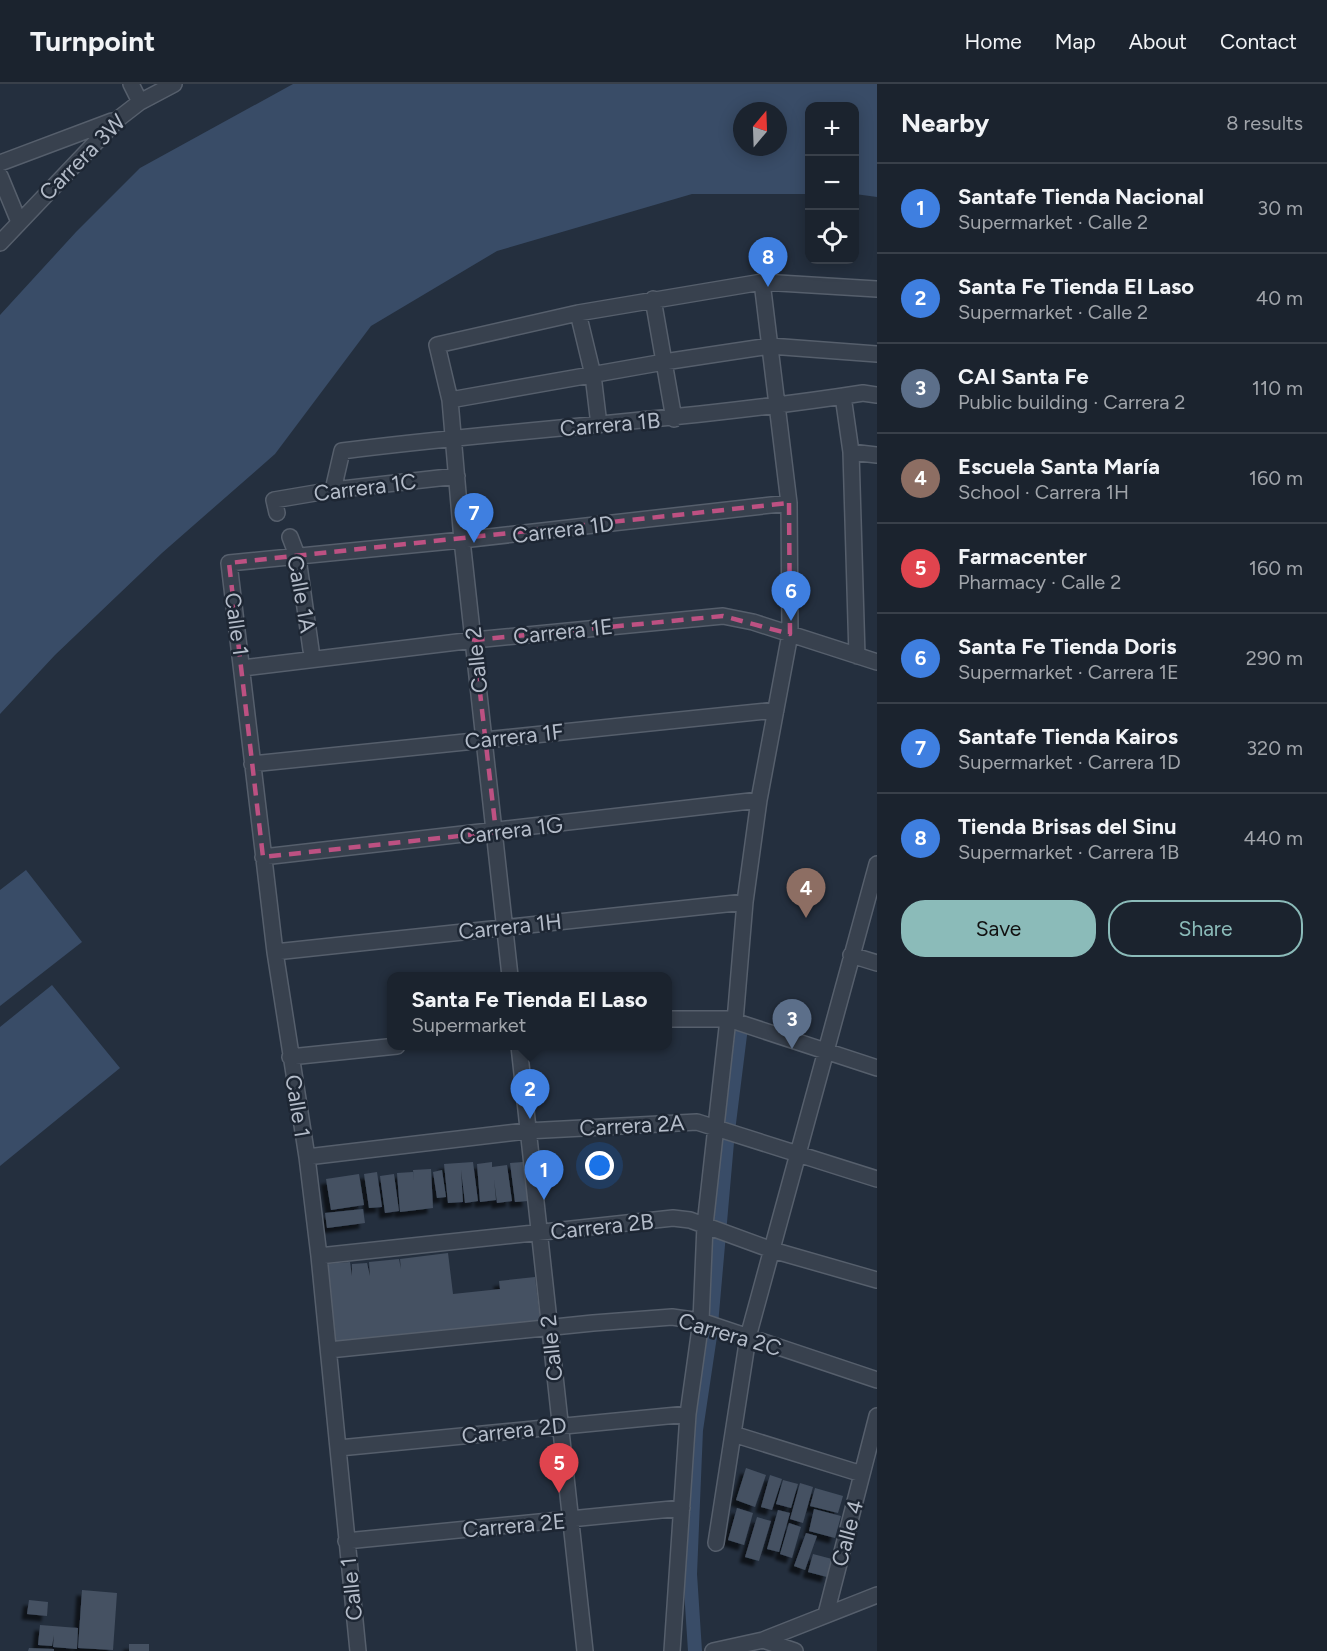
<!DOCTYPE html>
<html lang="en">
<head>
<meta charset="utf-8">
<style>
  body { margin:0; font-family:Figtree,sans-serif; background:#242b36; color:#f1f3f6 }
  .controls { position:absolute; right:18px; top:18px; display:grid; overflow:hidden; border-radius:12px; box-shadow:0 3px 15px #0003 }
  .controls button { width:54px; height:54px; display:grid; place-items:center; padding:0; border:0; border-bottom:2px solid #39404a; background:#1b232e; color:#f1f3f6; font:30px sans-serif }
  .compass { position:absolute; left:733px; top:18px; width:54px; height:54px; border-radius:50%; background:#1b232e; box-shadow:0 3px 15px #0003; rotate:19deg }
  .you { position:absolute; left:600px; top:1082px; width:21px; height:21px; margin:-15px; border:4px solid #fff; border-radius:50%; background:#1a73e8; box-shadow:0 0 0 9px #1a73e833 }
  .badge { display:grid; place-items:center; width:39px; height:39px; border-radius:50%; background:#8bbbb9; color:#fff; font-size:20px; font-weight:700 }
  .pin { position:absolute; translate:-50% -50px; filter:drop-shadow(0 2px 3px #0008) }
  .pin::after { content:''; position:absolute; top:32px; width:21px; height:18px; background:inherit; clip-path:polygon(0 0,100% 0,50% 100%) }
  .popup { position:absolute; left:387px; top:888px; width:285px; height:78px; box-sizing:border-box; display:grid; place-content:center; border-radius:12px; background:#1b232e; filter:drop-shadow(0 2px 4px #0005); font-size:20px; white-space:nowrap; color:#a0a4aa }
  .popup b { font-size:22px; color:#f1f3f6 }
  .popup::after { content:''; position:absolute; left:50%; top:100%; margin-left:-12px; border:12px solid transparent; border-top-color:#1b232e }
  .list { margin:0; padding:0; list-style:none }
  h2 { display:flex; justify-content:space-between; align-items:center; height:78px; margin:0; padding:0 24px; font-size:26px }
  h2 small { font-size:20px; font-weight:400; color:#a0a4aa }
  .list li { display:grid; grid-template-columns:39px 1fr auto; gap:18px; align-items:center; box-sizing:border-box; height:90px; padding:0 24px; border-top:2px solid #39404a }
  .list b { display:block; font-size:22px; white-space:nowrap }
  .list p { margin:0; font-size:20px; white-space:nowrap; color:#a0a4aa }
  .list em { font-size:20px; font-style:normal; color:#a0a4aa }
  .actions { display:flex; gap:12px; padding:18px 24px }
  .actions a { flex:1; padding:14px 0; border:2px solid #8bbbb9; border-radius:24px; text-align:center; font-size:21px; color:#8bbbb9 }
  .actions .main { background:#8bbbb9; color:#111 }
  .icon { flex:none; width:33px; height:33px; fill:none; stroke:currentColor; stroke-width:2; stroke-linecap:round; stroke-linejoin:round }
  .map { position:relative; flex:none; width:877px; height:1567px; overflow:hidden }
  header { display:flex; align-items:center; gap:36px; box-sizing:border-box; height:84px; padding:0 30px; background:#1b232e; border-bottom:2px solid #39404a }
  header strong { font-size:28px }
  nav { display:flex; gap:33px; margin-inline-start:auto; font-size:21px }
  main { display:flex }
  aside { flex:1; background:#1b232e }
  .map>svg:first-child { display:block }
  .water { fill:#394c67; fill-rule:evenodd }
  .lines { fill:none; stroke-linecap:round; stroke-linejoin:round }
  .canal { stroke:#394c67; stroke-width:14 }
  .building { fill:#455162; filter:url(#shadow) }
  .minor-casing { stroke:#565f6c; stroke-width:18 }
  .minor { stroke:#38414e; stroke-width:15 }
  .marked { fill:none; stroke:#bd5182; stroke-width:4.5; stroke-dasharray:12 8; stroke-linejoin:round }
  .labels { text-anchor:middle; stroke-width:5; stroke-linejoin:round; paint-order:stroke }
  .street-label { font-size:22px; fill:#b4bcc9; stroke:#1d2633 }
</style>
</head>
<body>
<header>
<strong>Turnpoint</strong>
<nav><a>Home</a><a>Map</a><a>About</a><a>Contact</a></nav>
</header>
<main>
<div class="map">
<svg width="877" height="1567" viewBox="0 0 877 1567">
  <defs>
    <filter id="shadow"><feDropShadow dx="-5.5" dy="5.5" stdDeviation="1.5" flood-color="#0009"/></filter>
  </defs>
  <rect width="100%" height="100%" fill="#242f3e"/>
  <path class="water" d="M 293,0 L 877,0 L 877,113 L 855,110 L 854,22 L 810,22 L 809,110 L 692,110 L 497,167 L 371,242 L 275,370 L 162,469 L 55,571 L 0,630 L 0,231 L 76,148 L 140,84 ZM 742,27 L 778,27 L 778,63 L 742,63 Z
    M 26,786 L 82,858 L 0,922 L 0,806 Z
    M 52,901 L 120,984 L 0,1082 L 0,943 Z"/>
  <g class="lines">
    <path class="canal" d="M 695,1567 L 690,1490 L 696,1346 L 710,1252 L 728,1047 L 741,943"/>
  </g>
  <path class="building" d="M 473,1078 L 478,1117 L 465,1119 L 461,1086 L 463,1118 L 448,1119 L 444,1080 Z
    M 492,1078 L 492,1083 L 507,1081 L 512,1117 L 497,1119 L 494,1095 L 496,1116 L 480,1118 L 477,1080 Z
    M 523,1078 L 528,1117 L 515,1118 L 510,1079 Z
    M 431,1085 L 433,1124 L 400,1128 L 397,1089 L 413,1088 L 414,1097 L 413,1086 Z
    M 442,1086 L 446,1113 L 437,1114 L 433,1088 Z
    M 377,1088 L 382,1123 L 369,1124 L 364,1090 Z
    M 359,1090 L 364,1121 L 331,1126 L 326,1095 Z
    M 394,1090 L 399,1127 L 385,1129 L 380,1092 Z
    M 363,1125 L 365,1139 L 327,1144 L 325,1129 Z
    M 448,1169 L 453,1210 L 500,1205 L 499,1197 L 535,1193 L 541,1242 L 334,1265 L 324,1180 L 350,1178 L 352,1192 L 352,1180 L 367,1179 L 370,1192 L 369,1178 L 399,1175 L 401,1185 L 400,1175 Z
    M 746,1384 L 766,1391 L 755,1423 L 736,1416 Z
    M 770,1391 L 782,1395 L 772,1426 L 761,1423 Z
    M 783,1396 L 798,1400 L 791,1424 L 776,1420 Z
    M 800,1399 L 813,1403 L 803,1439 L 790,1435 Z
    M 815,1404 L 843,1412 L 838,1429 L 810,1422 Z
    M 737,1424 L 753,1429 L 744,1461 L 728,1456 Z
    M 814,1425 L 841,1432 L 835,1454 L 809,1447 Z
    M 778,1426 L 790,1429 L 779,1468 L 767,1465 Z
    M 757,1433 L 771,1437 L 759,1477 L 745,1473 Z
    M 789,1439 L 801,1443 L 792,1474 L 780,1470 Z
    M 806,1449 L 817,1452 L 805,1486 L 794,1482 Z
    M 813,1470 L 832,1475 L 827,1493 L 808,1488 Z
    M 82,1506 L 117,1509 L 113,1566 L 78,1564 Z
    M 29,1516 L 48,1518 L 47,1532 L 27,1530 Z
    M 40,1541 L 78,1544 L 77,1565 L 53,1563 L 54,1551 L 52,1562 L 38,1561 Z
    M 129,1560 L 149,1560 L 149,1567 L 129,1567 Z
    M 29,1564 L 54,1565 L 54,1567 L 28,1567 Z"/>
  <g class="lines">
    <g class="minor-casing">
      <path id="minor" d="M 131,0 L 140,18
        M 0,79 L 112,37
        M 0,92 L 19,138
        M 0,159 L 118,35 L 140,18 L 174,0
        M 653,215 L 674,335
        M 578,229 L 593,291 L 599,341
        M 843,312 L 851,368 L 857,572
        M 450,316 L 664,278 L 770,262 L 877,270
        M 851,368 L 877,371
        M 333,406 L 342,367 C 516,345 690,336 863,309 L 877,311
        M 277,429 L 274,416 L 333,406 L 457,392
        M 290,453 L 298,474 L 311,566
        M 243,584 L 474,556 L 723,532 L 753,538 L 877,578
        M 252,680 L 776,626
        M 263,773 L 759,716
        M 275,868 L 745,818
        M 851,871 L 877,879
        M 510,892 L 462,456 L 450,316 L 437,261 L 578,229 L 762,198 L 877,205
        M 668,935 L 728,935 L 877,984
        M 735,937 L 745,818 L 759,716 L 790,550 L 789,419 L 762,198
        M 519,962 L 585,1567
        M 290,973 L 397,962
        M 307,1073 L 526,1047 L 697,1038 L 877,1095
        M 319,1172 L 673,1134 L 690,1136 L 772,1166 L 877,1196
        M 329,1266 L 593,1239 L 672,1233 L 701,1237 L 877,1296
        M 733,1350 L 862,1390
        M 339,1364 L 688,1330
        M 346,1457 L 682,1424
        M 716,1459 L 748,1253 L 877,780
        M 826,1530 L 877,1332
        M 763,1556 L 795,1567
        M 358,1567 L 319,1172 L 307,1073 L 275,868 L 229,479 L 462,456 L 789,419
        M 672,1567 L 688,1330 L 701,1237 L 705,1141 L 728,935
        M 713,1567 L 763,1556 L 877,1511"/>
    </g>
    <use href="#minor" class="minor"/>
  </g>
  <path class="marked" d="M 789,419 L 790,550 L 723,532 L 474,556 L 496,748 L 263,773 L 229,479 Z"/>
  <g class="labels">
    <g class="street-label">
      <text transform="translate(82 73) rotate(-45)" y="8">Carrera 3W</text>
      <text transform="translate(610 340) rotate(-5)" y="8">Carrera 1B</text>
      <text transform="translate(365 403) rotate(-7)" y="8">Carrera 1C</text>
      <text transform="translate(563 445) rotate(-7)" y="8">Carrera 1D</text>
      <text transform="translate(302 510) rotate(80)" y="8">Calle 1A</text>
      <text transform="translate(237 540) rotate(82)" y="8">Calle 1</text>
      <text transform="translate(563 547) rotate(-6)" y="8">Carrera 1E</text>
      <text transform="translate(476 576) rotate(-96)" y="8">Calle 2</text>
      <text transform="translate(514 652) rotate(-6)" y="8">Carrera 1F</text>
      <text transform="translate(511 746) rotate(-7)" y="8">Carrera 1G</text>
      <text transform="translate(510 842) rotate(-6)" y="8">Carrera 1H</text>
      <text transform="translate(298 1022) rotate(81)" y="8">Calle 1</text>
      <text transform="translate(632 1041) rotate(-3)" y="8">Carrera 2A</text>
      <text transform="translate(602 1142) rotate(-6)" y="8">Carrera 2B</text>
      <text transform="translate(730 1250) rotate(16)" y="8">Carrera 2C</text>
      <text transform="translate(551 1264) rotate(-96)" y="8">Calle 2</text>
      <text transform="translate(514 1346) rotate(-6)" y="8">Carrera 2D</text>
      <text transform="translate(514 1441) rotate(-5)" y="8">Carrera 2E</text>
      <text transform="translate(847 1449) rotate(-75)" y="8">Calle 4</text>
      <text transform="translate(351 1505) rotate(-96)" y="8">Calle 1</text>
    </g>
  </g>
</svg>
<div class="controls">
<button>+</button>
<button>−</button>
<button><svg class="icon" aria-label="locate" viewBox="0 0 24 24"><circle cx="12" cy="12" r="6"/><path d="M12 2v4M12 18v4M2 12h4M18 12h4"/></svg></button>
</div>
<svg class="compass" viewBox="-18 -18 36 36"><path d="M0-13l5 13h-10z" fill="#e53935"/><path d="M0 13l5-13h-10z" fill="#a0a4aa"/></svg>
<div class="you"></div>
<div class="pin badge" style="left:544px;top:1116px;background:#3f7fe0">1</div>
<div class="pin badge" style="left:530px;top:1035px;background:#3f7fe0">2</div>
<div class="popup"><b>Santa Fe Tienda El Laso</b>Supermarket</div>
<div class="pin badge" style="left:792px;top:965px;background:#5c6f8a">3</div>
<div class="pin badge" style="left:806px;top:834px;background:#8d6e63">4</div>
<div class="pin badge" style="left:559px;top:1409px;background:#e0444e">5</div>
<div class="pin badge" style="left:791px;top:537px;background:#3f7fe0">6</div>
<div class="pin badge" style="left:474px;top:459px;background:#3f7fe0">7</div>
<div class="pin badge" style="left:768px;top:203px;background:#3f7fe0">8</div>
</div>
<aside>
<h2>Nearby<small>8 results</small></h2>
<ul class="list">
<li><span class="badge" style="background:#3f7fe0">1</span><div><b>Santafe Tienda Nacional</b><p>Supermarket · Calle 2</p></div><em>30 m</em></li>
<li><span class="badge" style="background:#3f7fe0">2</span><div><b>Santa Fe Tienda El Laso</b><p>Supermarket · Calle 2</p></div><em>40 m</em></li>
<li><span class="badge" style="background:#5c6f8a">3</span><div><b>CAI Santa Fe</b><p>Public building · Carrera 2</p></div><em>110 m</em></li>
<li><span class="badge" style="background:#8d6e63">4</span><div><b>Escuela Santa María</b><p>School · Carrera 1H</p></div><em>160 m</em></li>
<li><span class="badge" style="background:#e0444e">5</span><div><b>Farmacenter</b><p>Pharmacy · Calle 2</p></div><em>160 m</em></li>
<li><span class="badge" style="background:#3f7fe0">6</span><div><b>Santa Fe Tienda Doris</b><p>Supermarket · Carrera 1E</p></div><em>290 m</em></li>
<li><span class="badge" style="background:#3f7fe0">7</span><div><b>Santafe Tienda Kairos</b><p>Supermarket · Carrera 1D</p></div><em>320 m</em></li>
<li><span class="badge" style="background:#3f7fe0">8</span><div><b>Tienda Brisas del Sinu</b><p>Supermarket · Carrera 1B</p></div><em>440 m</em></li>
</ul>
<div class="actions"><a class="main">Save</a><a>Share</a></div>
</aside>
</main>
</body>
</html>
